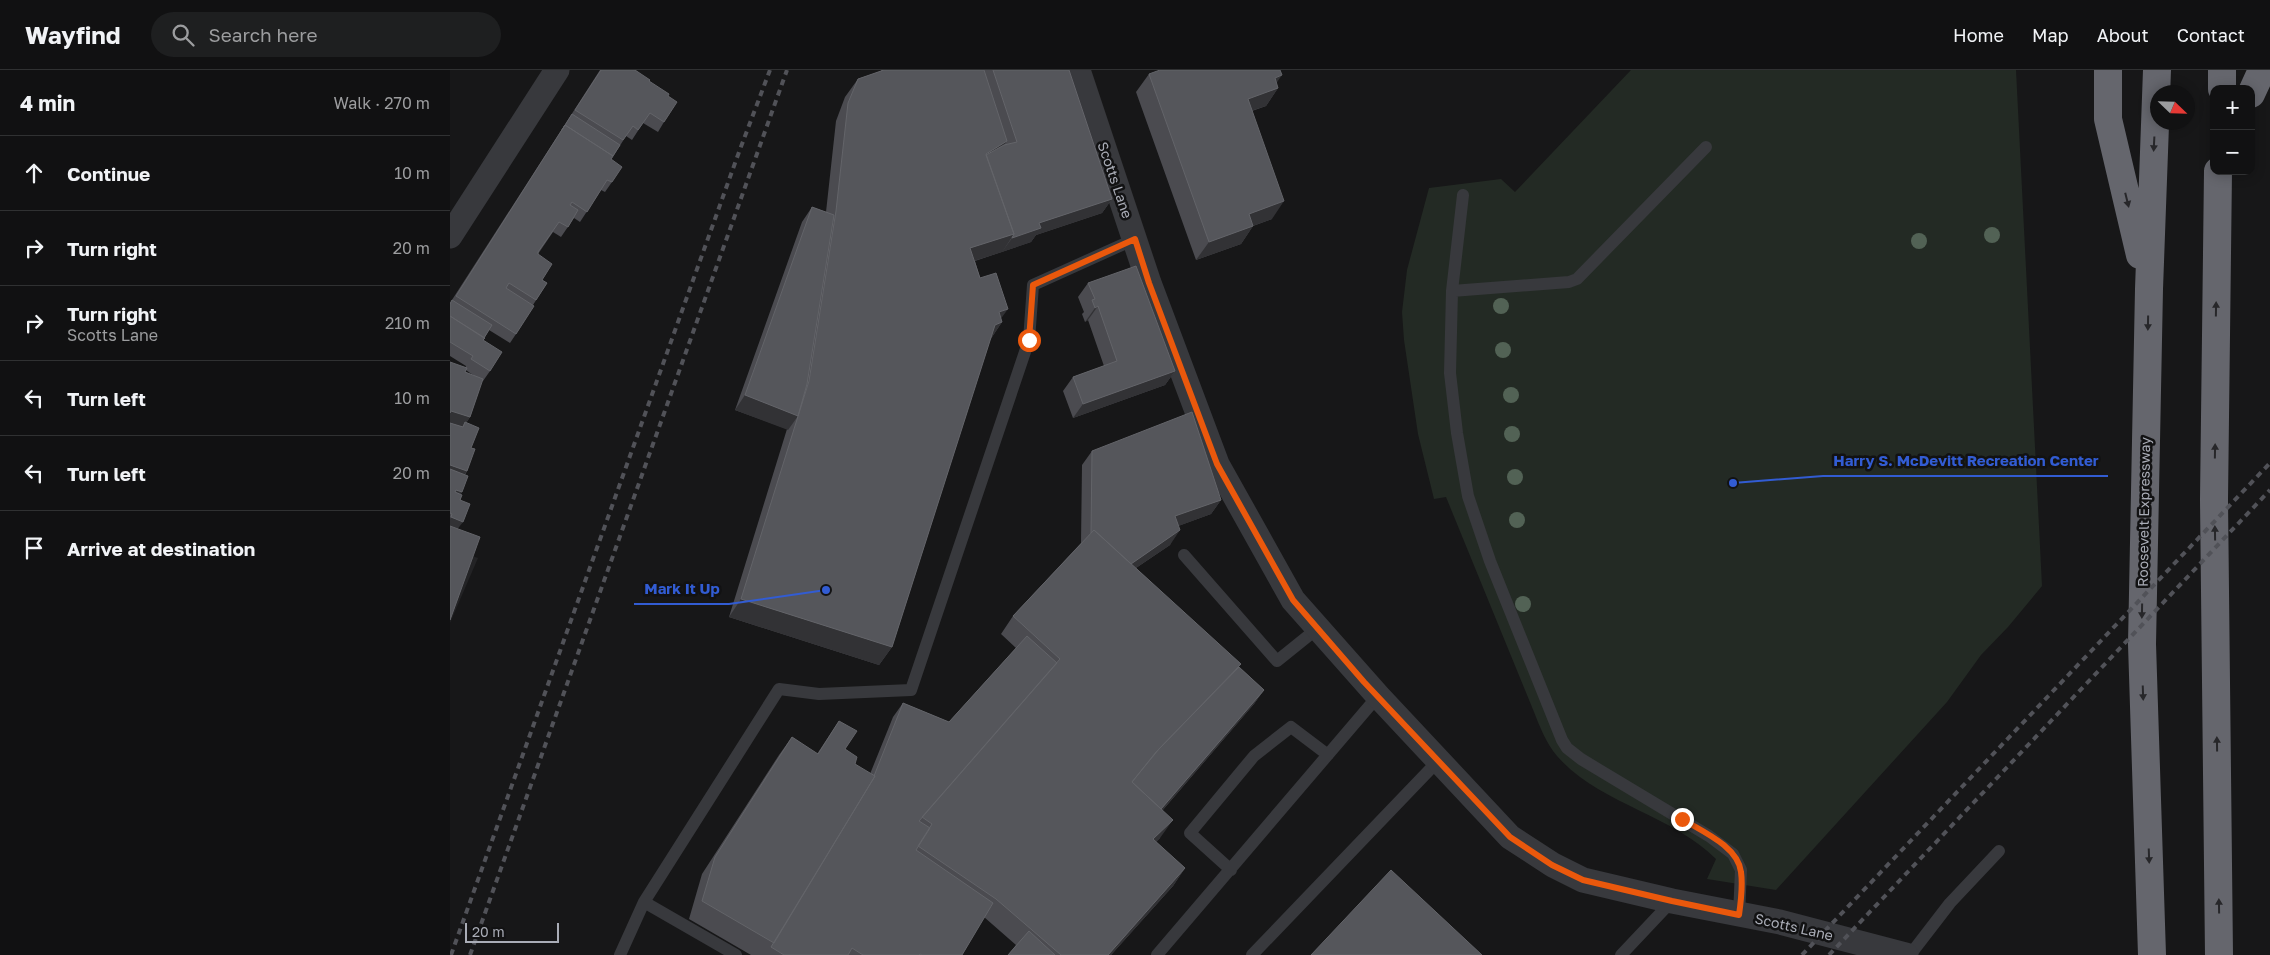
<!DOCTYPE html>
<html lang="en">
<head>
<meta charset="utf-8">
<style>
  body { margin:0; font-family:"Golos Text",sans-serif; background:#1e1f20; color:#f1f3f6 }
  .controls { position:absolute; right:15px; top:15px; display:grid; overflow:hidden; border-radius:10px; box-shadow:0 2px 12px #0003 }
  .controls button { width:45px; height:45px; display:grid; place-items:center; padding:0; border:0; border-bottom:1px solid #303132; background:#111112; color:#f1f3f6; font:25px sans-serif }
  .compass { position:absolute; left:1700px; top:15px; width:45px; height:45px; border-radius:50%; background:#111112; box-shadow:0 2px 12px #0003; rotate:113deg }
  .scale { position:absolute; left:15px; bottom:12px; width:94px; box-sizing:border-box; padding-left:5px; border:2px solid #aaadb7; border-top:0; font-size:14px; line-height:18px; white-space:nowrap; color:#aaadb7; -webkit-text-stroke:4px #121213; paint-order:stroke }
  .stop { position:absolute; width:15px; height:15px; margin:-11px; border:4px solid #ea580c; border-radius:50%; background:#fff }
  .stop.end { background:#ea580c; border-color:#fff; box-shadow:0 1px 5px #0008 }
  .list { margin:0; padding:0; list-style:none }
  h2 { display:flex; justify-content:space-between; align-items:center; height:65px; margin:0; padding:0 20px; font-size:21px }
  h2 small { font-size:16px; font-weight:400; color:#9c9d9f }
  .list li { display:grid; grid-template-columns:32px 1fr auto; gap:15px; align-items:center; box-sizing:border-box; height:75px; padding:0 20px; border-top:1px solid #303132 }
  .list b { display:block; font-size:19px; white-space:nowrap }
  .list p { margin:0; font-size:16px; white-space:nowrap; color:#9c9d9f }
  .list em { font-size:16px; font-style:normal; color:#9c9d9f }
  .icon { flex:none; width:28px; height:28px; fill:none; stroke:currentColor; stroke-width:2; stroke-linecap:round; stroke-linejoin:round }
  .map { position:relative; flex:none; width:1820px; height:885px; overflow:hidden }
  header { display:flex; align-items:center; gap:30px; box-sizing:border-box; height:70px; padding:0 25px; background:#111112; border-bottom:1px solid #303132 }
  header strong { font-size:24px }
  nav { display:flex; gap:28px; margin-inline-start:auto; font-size:18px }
  .search { width:350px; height:45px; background:#1e1f20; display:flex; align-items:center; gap:12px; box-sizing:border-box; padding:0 18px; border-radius:28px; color:#9c9d9f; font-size:19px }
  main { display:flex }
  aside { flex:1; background:#111112 }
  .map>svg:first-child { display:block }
  .built { fill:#232325 }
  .green { fill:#232a24 }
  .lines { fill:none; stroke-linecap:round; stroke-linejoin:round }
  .lane { stroke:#38393d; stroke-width:12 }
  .street { stroke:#38393d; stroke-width:25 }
  .highway { stroke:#65666d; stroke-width:28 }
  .rail { stroke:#515258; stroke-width:4; stroke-dasharray:6 5; stroke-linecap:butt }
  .tree { fill:#526255 }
  .wall { fill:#4b4b50; fill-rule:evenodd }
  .shaded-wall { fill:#323235 }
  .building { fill:#55565b; stroke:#636469 }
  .oneway { fill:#27272a }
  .route { stroke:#ea580c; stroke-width:6 }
  .labels { text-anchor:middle; stroke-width:5; stroke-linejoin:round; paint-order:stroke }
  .street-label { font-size:14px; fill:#aaadb7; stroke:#121213 }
  .leader { fill:none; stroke:#325cd3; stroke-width:2 }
  .callout-dot { fill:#325cd3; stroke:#121213; stroke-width:2 }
  .callout-label { font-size:15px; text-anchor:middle; font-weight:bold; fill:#325cd3; stroke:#121213; stroke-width:5; stroke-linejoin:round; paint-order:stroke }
</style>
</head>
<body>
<header>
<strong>Wayfind</strong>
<div class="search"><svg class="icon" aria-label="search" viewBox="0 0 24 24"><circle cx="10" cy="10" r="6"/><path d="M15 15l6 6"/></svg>Search here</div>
<nav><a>Home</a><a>Map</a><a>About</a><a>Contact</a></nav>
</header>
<main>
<aside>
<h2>4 min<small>Walk · 270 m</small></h2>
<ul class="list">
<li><svg class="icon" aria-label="ahead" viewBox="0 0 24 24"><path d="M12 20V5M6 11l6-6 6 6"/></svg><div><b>Continue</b></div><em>10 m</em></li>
<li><svg class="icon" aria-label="right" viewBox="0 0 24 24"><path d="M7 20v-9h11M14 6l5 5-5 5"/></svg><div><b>Turn right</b></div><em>20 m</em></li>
<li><svg class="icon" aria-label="right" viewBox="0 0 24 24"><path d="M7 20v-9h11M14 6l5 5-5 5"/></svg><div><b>Turn right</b><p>Scotts Lane</p></div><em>210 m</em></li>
<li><svg class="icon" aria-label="left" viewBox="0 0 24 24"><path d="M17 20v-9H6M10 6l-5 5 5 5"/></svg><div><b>Turn left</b></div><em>10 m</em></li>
<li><svg class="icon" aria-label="left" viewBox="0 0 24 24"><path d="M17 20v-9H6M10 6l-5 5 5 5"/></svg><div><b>Turn left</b></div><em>20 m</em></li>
<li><svg class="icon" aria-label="arrive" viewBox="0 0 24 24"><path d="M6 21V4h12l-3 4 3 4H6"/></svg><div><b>Arrive at destination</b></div></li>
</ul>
</aside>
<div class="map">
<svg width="1820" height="885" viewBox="0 0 1820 885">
  <rect width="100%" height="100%" fill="#171718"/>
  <path class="built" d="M 0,478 L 28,488 L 0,553 Z"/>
  <path class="green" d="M 1181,0 L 1566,0 L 1592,516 L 1558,557 L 1531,585 L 1497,632 L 1326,820 L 1257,809 L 1266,789 C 1221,744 1149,734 1107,686 C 1096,673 1090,657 1084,642 L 996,427 L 984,429 L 968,364 L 954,270 L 952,242 L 957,200 L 979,118 L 1051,109 L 1065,122 Z"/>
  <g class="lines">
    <path class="lane" d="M 1256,77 L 1127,209 L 1119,212 L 1002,221 L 1000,303 L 1007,363 L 1018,426 L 1040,491 L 1112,670 L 1117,678 L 1131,689 L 1259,766 L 1283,784 L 1291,800 L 1289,845
      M 1002,221 L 1013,125
      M 734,485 L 827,591 L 868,558
      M 781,800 L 740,763 L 804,686 L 841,657 L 878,685
      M 194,832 L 286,885
      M 170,885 L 194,832 L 329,619 L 369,624 L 461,620 L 579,270 L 583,215 L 685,169
      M 707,885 L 928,626
      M 802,885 L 988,691
      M 1171,885 L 1222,831
      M 1460,885 L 1500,833 L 1549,781"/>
    <path class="street" d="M 628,0 L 699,213 L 767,394 L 843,530 L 928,626 L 1060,767 L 1103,795 L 1133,810 L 1222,831 L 1330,852 L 1456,885
      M 0,166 L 107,0"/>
    <path class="highway" d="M 1658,0 L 1658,49 L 1690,185
      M 1772,19 L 1772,0
      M 1801,24 L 1812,0
      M 1768,101 L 1764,430 L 1769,885
      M 1702,885 L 1692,574 L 1699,219 L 1707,0"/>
    <path class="rail" d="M 1,885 L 289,82 L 320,0
      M 20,885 L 337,0
      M 1352,885 L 1820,393
      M 1379,885 L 1820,420"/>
  </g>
  <g class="tree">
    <circle cx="1542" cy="165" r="8"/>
    <circle cx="1469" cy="171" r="8"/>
    <circle cx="1051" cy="236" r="8"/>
    <circle cx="1053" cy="280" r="8"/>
    <circle cx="1061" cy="325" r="8"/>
    <circle cx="1062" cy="364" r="8"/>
    <circle cx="1065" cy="407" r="8"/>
    <circle cx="1067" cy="450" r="8"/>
    <circle cx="1073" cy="534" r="8"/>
  </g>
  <path class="wall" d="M 150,0 L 185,0 L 218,26 L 214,52 L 208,62 L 193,53 L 182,70 L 176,66 L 161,90 L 162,112 L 155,122 L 151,120 L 130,152 L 124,148 L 111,167 L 103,162 L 88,184 L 92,210 L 97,213 L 83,235 L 66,264 L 60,273 L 39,260 L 33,270 L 40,301 L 33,311 L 32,310 L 20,347 L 16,353 L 21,378 L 17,401 L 15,405 L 11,424 L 0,550 L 0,353 L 16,296 L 0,286 L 0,233 ZM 16,300 L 20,303 L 25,306 L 15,302 Z
    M 431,0 L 619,0 L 662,129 L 652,143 L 586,165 L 581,172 L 525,191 L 530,208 L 552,252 L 540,270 L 442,577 L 429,595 L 279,547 L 337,359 L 285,340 L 352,152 L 362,137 L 376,142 L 386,51 L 395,27 L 408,9 L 431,1 Z
    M 699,4 L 828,18 L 816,36 L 802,41 L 822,149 L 803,156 L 791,174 L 746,190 L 686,22 Z
    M 638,213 L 725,301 L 715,315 L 623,348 L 613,321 L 623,307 L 654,296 L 638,250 L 635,252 L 632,244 L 634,242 L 628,227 Z
    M 642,381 L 771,430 L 761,444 L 728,456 L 720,475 L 686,498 L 789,597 L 814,620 L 804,634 L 712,741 L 710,768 L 706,772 L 735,798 L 723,816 L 661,885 L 558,885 L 566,875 L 534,847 L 512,885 L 301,885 L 239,849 L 252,804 L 329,685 L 342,667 L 367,684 L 389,651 L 395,679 L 405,694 L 420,704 L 443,647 L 453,633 L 499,652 L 566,578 L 551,564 L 563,546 L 631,473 L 632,395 Z"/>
  <path class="shaded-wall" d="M 832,5 L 821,21 L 828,18 L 816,36 L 785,46 L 798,29 L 825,8 Z
    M 557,71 L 544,89 L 535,94 L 536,84 Z
    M 662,129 L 652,143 L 586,165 L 581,172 L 552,182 L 562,168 L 589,153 Z
    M 834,131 L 822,149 L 786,162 L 799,144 Z
    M 803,156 L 791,174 L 746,190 L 759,172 Z
    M 564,164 L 552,182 L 508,196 L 520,178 Z
    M 648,236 L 638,250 L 635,252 L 645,238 Z
    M 558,239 L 547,254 L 552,252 L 540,270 L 549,242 Z
    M 725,301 L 715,315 L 623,348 L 633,334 Z
    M 295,325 L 348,346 L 338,360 L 285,340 Z
    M 1,341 L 20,347 L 13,357 L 15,352 L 12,357 L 0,353 L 0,342 Z
    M 0,395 L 17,401 L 10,411 L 0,408 Z
    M 6,420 L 12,422 L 5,432 L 0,430 Z
    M 771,430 L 761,444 L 715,461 L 725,446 Z
    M 1,447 L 13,452 L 6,461 L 0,459 L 0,449 Z
    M 730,460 L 720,475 L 668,510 L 678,496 Z
    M 291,529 L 442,577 L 429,595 L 279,547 Z
    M 814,620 L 804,634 L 698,757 L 708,743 Z
    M 723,750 L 710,768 L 690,787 L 703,769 Z
    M 735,798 L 723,816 L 661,885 L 658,885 Z"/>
  <path class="building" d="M 151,0 L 185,0 L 200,10 L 199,11 L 219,24 L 218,26 L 227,32 L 214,52 L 200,43 L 188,60 L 183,56 L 173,70 L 125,40 Z
    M 434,0 L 534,0 L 557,71 L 536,84 L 564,164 L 520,178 L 530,208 L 546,203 L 558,239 L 549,242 L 552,252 L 545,255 L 442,577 L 291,529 L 359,311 L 386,141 L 398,33 L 408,9 Z
    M 543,0 L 619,0 L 662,129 L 589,153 L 591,158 L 562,168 L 564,164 L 536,85 L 554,75 L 567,72 Z
    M 710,0 L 830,0 L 832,5 L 825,8 L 828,18 L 798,29 L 834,131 L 799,144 L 803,156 L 759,172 L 699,4 Z
    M 122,44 L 170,75 L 163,86 L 115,55 L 112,60 Z
    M 115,55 L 163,86 L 161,89 L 172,97 L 162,112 L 157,110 L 137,142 L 122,132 L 120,135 L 128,140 L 118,157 L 109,152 L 88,182 L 88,184 L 102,194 L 92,210 L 97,213 L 86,230 L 59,213 L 56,218 L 84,236 L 66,264 L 6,226 Z
    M 362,137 L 384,145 L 357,314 L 348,346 L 295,325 Z
    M 686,196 L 725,301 L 633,334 L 623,307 L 667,291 L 648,236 L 645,238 L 642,230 L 645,229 L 638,213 Z
    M 2,230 L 42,255 L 34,268 L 0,246 L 0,234 Z
    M 0,246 L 35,268 L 33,270 L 52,282 L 40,301 L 21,289 L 23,286 L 0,272 Z
    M 0,292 L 17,298 L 15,302 L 33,309 L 20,347 L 1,341 L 0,343 Z
    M 742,342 L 771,430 L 725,446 L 730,460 L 681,494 L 644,460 L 641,463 L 642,381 Z
    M 15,352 L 29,358 L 21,378 L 25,379 L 17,401 L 0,395 L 0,353 L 13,357 Z
    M 0,399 L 18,406 L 12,422 L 6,420 L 5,422 L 12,425 L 10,430 L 20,434 L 13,452 L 1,447 L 2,444 L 0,443 Z
    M 0,456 L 30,467 L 0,550 Z
    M 644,460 L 791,594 L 709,679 L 682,712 L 723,750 L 703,769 L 735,798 L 658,885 L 611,885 L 546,829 L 468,776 L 482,754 L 472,747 L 610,589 L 563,546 Z
    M 577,566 L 607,593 L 469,751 L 480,758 L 466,780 L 543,833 L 512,885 L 472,885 L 470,884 L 469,885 L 413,885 L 402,878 L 398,885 L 334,885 L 321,877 L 425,706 L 424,706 L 453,633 L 499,652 Z
    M 789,597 L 814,620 L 711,739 L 682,712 L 706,682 Z
    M 389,651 L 407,661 L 395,679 L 407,687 L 405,694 L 425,706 L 324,873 L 252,831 L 265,787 L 342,667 L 368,684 Z
    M 941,800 L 1032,885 L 861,885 Z
    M 579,861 L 605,885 L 558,885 Z"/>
  <defs><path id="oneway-solid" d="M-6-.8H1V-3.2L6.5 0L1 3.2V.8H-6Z" transform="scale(1.25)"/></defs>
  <g class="oneway">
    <use href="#oneway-solid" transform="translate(1704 74) rotate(93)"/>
    <use href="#oneway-solid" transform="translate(1677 130) rotate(76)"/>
    <use href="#oneway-solid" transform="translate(1766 239) rotate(-89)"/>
    <use href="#oneway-solid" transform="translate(1698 253) rotate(91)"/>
    <use href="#oneway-solid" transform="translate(1765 381) rotate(-89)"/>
    <use href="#oneway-solid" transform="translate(1765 463) rotate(-91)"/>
    <use href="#oneway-solid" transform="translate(1692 541) rotate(91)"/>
    <use href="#oneway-solid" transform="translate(1693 623) rotate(88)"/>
    <use href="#oneway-solid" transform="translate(1767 674) rotate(-91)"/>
    <use href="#oneway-solid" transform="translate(1699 786) rotate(88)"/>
    <use href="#oneway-solid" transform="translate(1769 836) rotate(-91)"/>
  </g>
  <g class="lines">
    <path class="route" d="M 579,270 L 583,215 L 685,169 L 699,213 L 767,394 L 843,530 L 914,612 L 1060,767 L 1102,795 L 1133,810 L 1222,831 L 1289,845 C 1291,831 1293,816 1291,802 C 1288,776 1251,761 1232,749"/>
  </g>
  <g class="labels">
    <g class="street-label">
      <text transform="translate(665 110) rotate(71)" y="5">Scotts Lane</text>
      <text transform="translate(1694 442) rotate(-89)" y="5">Roosevelt Expressway</text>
      <text transform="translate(1344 857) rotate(13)" y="5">Scotts Lane</text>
    </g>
  </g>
  <path class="leader" d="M1283 413L1373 406H1658M376 520L279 534H184"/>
  <g class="callout-dot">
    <circle cx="1283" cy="413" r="5"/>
    <circle cx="376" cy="520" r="5"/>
  </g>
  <g class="callout-label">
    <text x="1516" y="396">Harry S. McDevitt Recreation Center</text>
    <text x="232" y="524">Mark It Up</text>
  </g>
</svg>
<div class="controls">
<button>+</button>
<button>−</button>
</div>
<svg class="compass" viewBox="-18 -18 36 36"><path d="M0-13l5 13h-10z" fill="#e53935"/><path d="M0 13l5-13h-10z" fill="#9c9d9f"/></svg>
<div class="scale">20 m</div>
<div class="stop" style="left:579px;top:270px"></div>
<div class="stop end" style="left:1232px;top:749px"></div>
</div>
</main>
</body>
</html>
